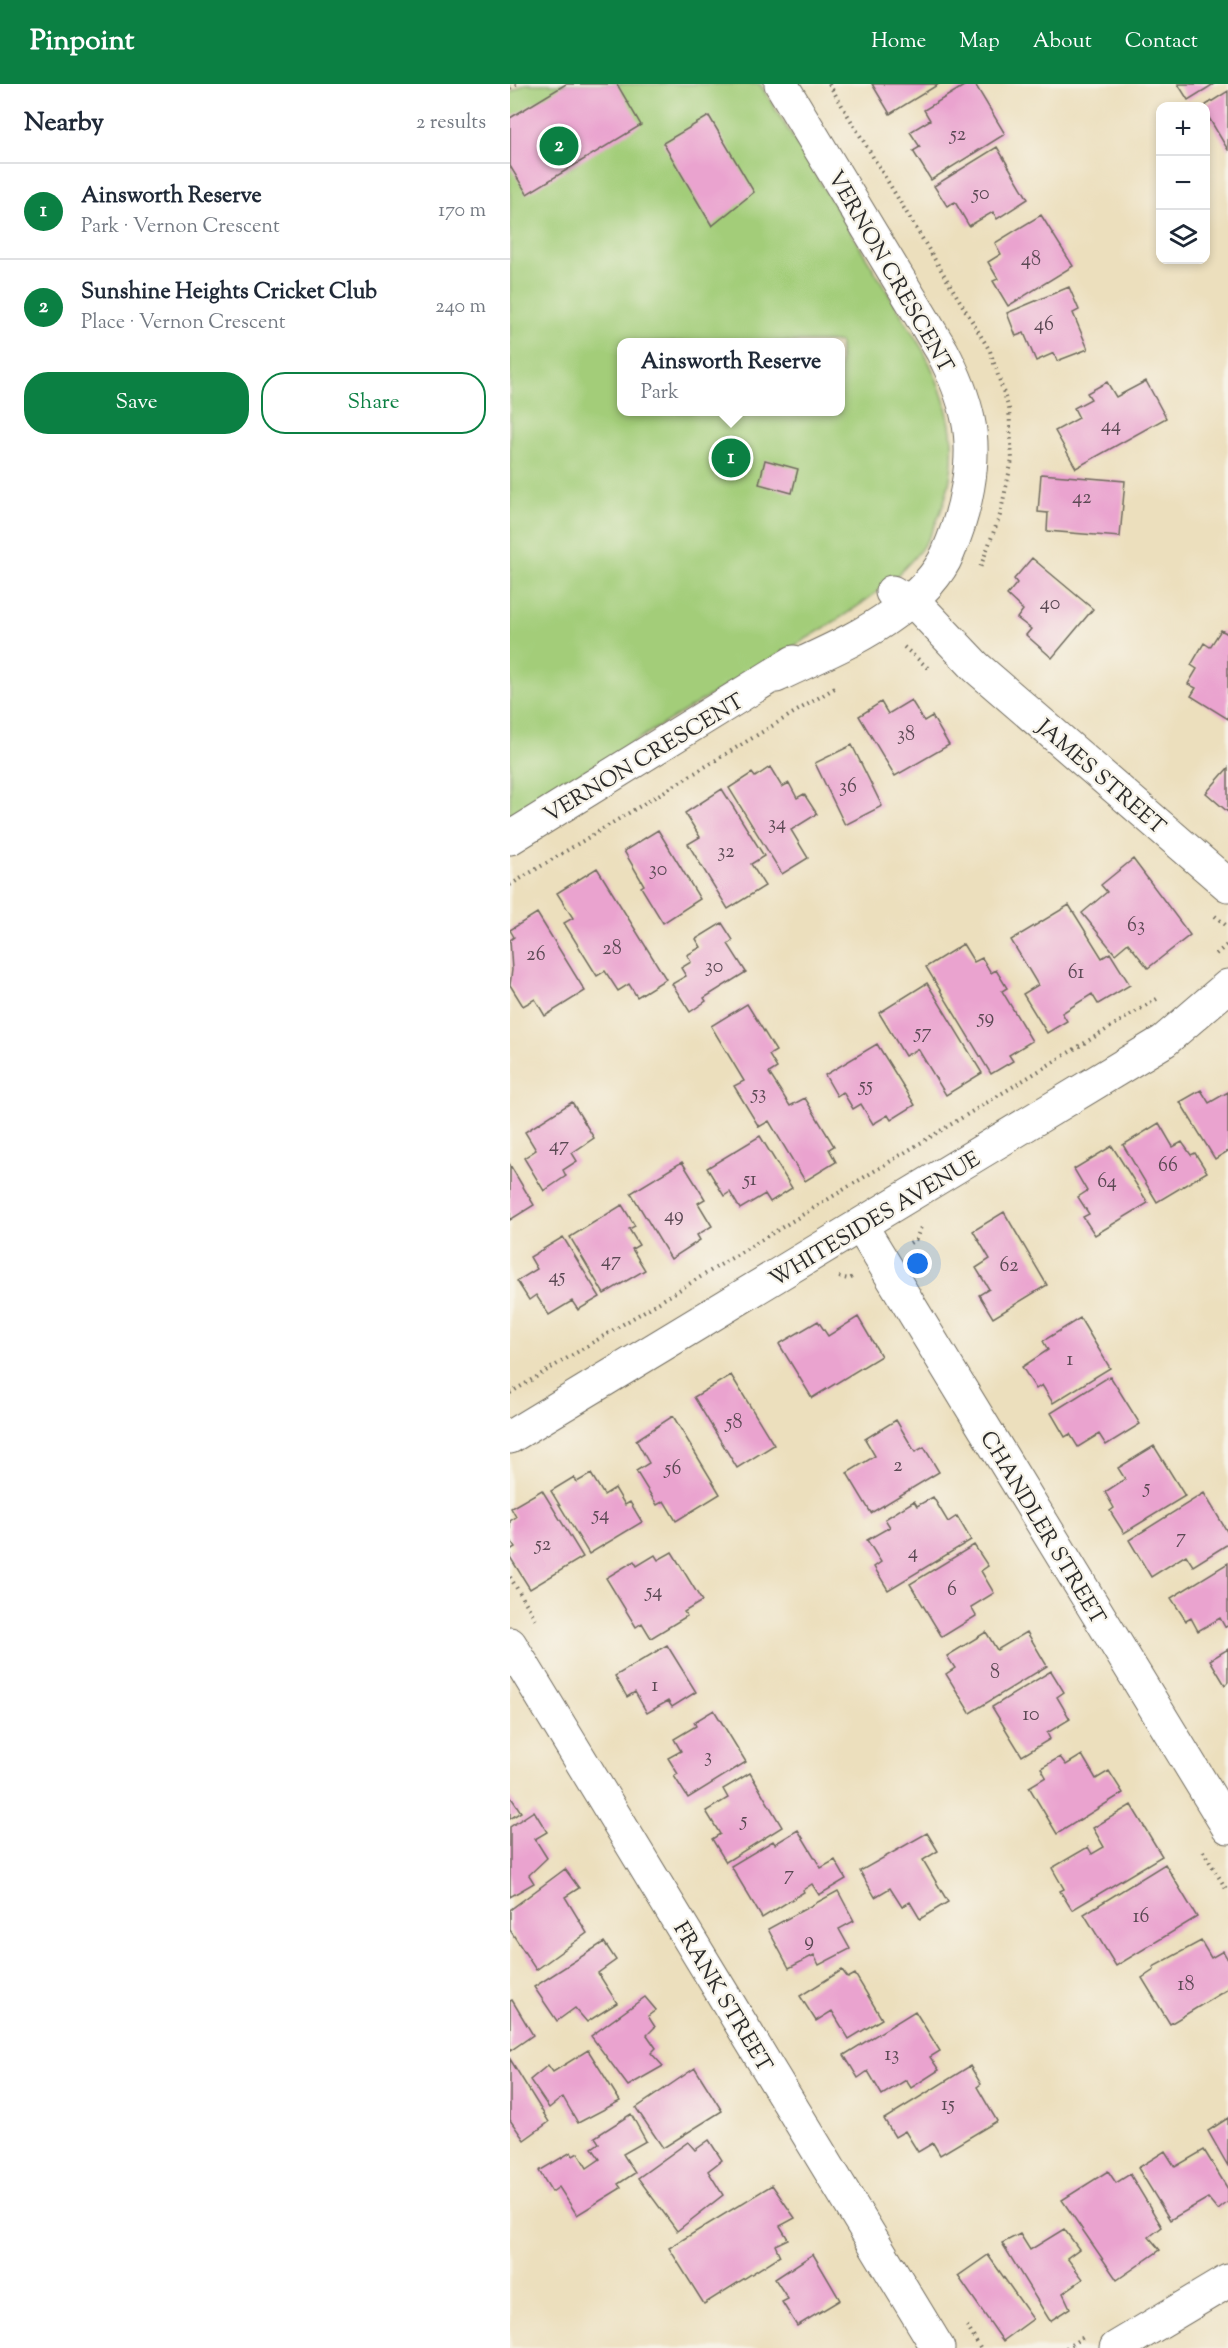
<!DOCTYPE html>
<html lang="en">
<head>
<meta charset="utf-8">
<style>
  body { margin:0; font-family:"Sorts Mill Goudy",serif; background:#f2f2f3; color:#1f2937 }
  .controls { position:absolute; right:18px; top:18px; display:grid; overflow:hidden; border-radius:12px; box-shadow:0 3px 9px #0003 }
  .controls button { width:54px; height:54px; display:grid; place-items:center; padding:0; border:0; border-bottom:2px solid #e0e1e3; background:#fff; color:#1f2937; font:30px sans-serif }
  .you { position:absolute; left:408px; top:1180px; width:21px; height:21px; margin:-15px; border:4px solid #fff; border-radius:50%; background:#1a73e8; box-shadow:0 0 0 9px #1a73e833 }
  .badge { display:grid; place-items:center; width:39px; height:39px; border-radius:50%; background:#0b8043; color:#fff; font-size:20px; font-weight:700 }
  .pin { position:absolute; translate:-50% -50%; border:3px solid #fff; box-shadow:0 2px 6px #0006 }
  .popup { position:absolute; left:107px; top:254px; width:228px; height:78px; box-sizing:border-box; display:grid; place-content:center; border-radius:12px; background:#fff; filter:drop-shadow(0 2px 4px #0005); font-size:20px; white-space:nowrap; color:#747a83 }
  .popup b { font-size:22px; color:#1f2937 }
  .popup::after { content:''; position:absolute; left:50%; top:100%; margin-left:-12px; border:12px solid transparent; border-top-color:#fff }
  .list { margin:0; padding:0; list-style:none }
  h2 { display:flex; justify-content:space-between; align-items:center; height:78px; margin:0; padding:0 24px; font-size:26px }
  h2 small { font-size:20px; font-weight:400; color:#747a83 }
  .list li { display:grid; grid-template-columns:39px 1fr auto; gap:18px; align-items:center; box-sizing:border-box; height:96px; padding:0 24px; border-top:2px solid #e0e1e3 }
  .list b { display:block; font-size:22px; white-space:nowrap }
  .list p { margin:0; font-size:20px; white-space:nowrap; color:#747a83 }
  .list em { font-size:20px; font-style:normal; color:#747a83 }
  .actions { display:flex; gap:12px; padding:18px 24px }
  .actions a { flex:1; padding:14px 0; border:2px solid #0b8043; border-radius:24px; text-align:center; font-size:21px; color:#0b8043 }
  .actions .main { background:#0b8043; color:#fff }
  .icon { flex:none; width:33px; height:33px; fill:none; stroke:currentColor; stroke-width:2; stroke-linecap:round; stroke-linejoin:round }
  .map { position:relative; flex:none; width:718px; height:2264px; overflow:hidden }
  header { display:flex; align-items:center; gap:36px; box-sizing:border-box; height:84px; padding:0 30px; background:#0b8043; color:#fff }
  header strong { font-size:28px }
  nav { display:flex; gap:33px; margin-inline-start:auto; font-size:21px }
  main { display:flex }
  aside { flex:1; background:#fff }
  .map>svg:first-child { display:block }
  .green { fill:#a3cd79; stroke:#677c52; stroke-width:1.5; fill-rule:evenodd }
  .building { fill:#eaa3cf }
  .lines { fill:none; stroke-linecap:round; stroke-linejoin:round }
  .minor-casing { stroke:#6f6a5e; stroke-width:35 }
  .path { stroke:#6f6a5e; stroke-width:4; stroke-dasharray:1.5 4.5; stroke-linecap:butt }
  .minor { stroke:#fff; stroke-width:33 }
  .labels { text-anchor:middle; stroke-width:4.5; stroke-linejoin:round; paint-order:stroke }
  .number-label { font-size:20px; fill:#5b4954 }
  .street-label { font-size:22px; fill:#2b2b2b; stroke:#f7f3e8 }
</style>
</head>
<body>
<header>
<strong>Pinpoint</strong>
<nav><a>Home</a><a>Map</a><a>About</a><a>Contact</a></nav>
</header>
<main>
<aside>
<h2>Nearby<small>2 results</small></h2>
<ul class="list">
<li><span class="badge">1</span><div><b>Ainsworth Reserve</b><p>Park · Vernon Crescent</p></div><em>170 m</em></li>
<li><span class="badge">2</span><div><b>Sunshine Heights Cricket Club</b><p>Place · Vernon Crescent</p></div><em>240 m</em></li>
</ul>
<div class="actions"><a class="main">Save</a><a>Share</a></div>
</aside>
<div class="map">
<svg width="718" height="2264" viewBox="0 0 718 2264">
  <rect width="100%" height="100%" fill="#f7f3e8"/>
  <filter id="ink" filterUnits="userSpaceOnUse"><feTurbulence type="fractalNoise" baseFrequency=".0167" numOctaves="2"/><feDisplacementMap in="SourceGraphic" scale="12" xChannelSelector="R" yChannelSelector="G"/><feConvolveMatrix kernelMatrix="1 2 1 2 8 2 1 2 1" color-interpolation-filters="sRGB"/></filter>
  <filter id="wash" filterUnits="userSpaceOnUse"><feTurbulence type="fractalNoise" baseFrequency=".008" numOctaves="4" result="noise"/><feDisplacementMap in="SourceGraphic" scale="24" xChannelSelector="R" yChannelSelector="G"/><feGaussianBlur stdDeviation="1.35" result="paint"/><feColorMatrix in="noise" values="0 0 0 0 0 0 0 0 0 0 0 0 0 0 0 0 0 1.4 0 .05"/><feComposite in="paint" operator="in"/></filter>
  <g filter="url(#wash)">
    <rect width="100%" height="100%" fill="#ecdfbd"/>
    <path class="green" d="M 15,0 L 250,0 L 413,266 C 446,330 455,385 420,451 C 389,509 285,560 229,594 C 153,640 76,687 0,733 L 0,9 ZM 112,258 L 330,258 L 330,328 L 112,328 Z"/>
    <g id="blocks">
      <path class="building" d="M 56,0 L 107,0 L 131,41 L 17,110 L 0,82 L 0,34 Z
        M 362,0 L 429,0 L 380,30 Z
        M 457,0 L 465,0 L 495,50 L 421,96 L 403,67 L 410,63 L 400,48 L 420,36 L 414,26 Z
        M 668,0 L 704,0 L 678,16 Z
        M 718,7 L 718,66 L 696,29 L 696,21 Z
        M 199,32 L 244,108 L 202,142 L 153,59 Z
        M 487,63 L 518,115 L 487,135 L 483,128 L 459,142 L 445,118 L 437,122 L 424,102 Z
        M 531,131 L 563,182 L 498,222 L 483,197 L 488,195 L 478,178 L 491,170 L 485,159 Z
        M 559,203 L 569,226 L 563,229 L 578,265 L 547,277 L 544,269 L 526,277 L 514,249 L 506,252 L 497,229 Z
        M 636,297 L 656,334 L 566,384 L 545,347 L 569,334 L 564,324 L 581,315 L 577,309 L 597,298 L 606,313 Z
        M 255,376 L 288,385 L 282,409 L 249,400 Z
        M 531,390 L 615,397 L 610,453 L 537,447 L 538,429 L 528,428 Z
        M 522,474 L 583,525 L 542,574 L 516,551 L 521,545 L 507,534 L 513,526 L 497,511 L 507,499 L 504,495 Z
        M 711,546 L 718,550 L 718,635 L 681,612 L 686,604 L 678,600 L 687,585 L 681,581 L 694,559 L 700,563 Z
        M 401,616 L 414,637 L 422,632 L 439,661 L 385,692 L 349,632 L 371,618 L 378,630 Z
        M 342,661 L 372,722 L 335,741 L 305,679 Z
        M 260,683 L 272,703 L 279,699 L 287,714 L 294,710 L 307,730 L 281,746 L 298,774 L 272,790 L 219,704 L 242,689 L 245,693 Z
        M 718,684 L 718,728 L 696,709 Z
        M 212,705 L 254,772 L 241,780 L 255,802 L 218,825 L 178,760 L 190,753 L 175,729 Z
        M 148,746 L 190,815 L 153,839 L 131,803 L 134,801 L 114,767 Z
        M 623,775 L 680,851 L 638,884 L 618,859 L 605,870 L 572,829 L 597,808 L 591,801 Z
        M 87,784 L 156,895 L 127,913 L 119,900 L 108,907 L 95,887 L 87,892 L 54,839 L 63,834 L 47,809 Z
        M 559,821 L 592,874 L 600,869 L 620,901 L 588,920 L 582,910 L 552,929 L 557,937 L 537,949 L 513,910 L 528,901 L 501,856 Z
        M 27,829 L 75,907 L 35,932 L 25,915 L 13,922 L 0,901 L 2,886 L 0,856 L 4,853 L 0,846 Z
        M 212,839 L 223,856 L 218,860 L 236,888 L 194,914 L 196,917 L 180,928 L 162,900 L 176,892 L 171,884 L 181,878 L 177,871 L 191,863 L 186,855 Z
        M 453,860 L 464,878 L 472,874 L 481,889 L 486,886 L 497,904 L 492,907 L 522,957 L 499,971 L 503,977 L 481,990 L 416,883 Z
        M 417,899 L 472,989 L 436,1011 L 408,965 L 395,972 L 369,929 Z
        M 237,920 L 266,967 L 259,971 L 267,984 L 259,989 L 280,1022 L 295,1014 L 324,1062 L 319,1065 L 326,1078 L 295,1097 L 259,1037 L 249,1043 L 224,1002 L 234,997 L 201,942 Z
        M 367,960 L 405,1021 L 381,1036 L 378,1031 L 363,1040 L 351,1020 L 343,1025 L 333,1008 L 327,1012 L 315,991 Z
        M 691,1006 L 699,1019 L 718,1008 L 718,1067 L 705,1075 L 670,1018 Z
        M 62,1018 L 84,1054 L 62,1069 L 67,1077 L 53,1086 L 56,1092 L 34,1107 L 14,1074 L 26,1066 L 15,1048 Z
        M 649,1039 L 663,1063 L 672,1058 L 681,1071 L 685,1069 L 697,1088 L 647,1118 L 613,1061 Z
        M 250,1052 L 282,1104 L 260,1118 L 255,1110 L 230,1125 L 220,1108 L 214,1112 L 197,1084 Z
        M 602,1062 L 638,1119 L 585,1151 L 573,1133 L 579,1130 L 568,1113 L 577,1107 L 564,1085 Z
        M 172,1078 L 195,1115 L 188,1119 L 202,1142 L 187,1151 L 190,1156 L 161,1175 L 121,1109 Z
        M 0,1081 L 24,1121 L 0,1136 Z
        M 112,1121 L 125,1142 L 119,1145 L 129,1161 L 122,1165 L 135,1186 L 94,1210 L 60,1153 Z
        M 494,1128 L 537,1201 L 483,1234 L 469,1211 L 479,1205 L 466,1184 L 480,1175 L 463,1147 Z
        M 53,1153 L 90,1213 L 68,1226 L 62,1217 L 39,1231 L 26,1211 L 19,1216 L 7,1197 L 27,1185 L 20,1173 Z
        M 348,1233 L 371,1272 L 302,1314 L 269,1260 L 308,1237 L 318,1252 Z
        M 570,1234 L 600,1284 L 543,1319 L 532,1301 L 526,1305 L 512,1283 L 538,1266 L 533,1257 Z
        M 221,1291 L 264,1361 L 227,1384 L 184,1313 Z
        M 600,1292 L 630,1340 L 596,1361 L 589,1350 L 568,1363 L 560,1350 L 555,1353 L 541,1329 Z
        M 163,1332 L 210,1410 L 166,1437 L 154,1417 L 147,1421 L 126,1387 L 139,1379 L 126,1356 Z
        M 386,1336 L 405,1368 L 414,1363 L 429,1388 L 361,1429 L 337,1389 L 365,1372 L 355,1355 Z
        M 644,1362 L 675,1412 L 614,1449 L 600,1427 L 604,1424 L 595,1408 L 615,1395 L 608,1384 Z
        M 81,1390 L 94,1411 L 105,1404 L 115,1421 L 120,1418 L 132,1438 L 79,1470 L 41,1407 L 64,1393 L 67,1398 Z
        M 32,1406 L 73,1473 L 20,1505 L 0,1473 L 0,1466 L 5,1463 L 0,1455 L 0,1437 L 6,1433 L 1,1424 Z
        M 694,1409 L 718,1449 L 718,1460 L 683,1482 L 676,1471 L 641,1493 L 619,1456 Z
        M 423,1413 L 438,1438 L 447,1432 L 461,1456 L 378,1506 L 364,1483 L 371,1478 L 357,1456 L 380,1443 L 375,1435 L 404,1417 L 407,1422 Z
        M 464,1461 L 478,1482 L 471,1487 L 484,1509 L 461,1523 L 466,1532 L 432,1553 L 400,1500 Z
        M 162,1468 L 192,1517 L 174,1528 L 177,1532 L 141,1554 L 132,1539 L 126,1543 L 96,1494 L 124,1477 L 127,1482 L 145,1471 L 148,1476 Z
        M 718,1479 L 718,1542 L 715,1543 L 710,1534 L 688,1547 L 681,1534 L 676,1537 L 661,1514 Z
        M 476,1548 L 487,1566 L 517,1548 L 537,1582 L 460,1629 L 436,1590 L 445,1584 L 437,1572 Z
        M 157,1561 L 186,1608 L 162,1623 L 158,1617 L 137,1629 L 125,1608 L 117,1613 L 105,1592 Z
        M 718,1565 L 718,1598 L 715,1601 L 700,1576 Z
        M 541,1587 L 554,1608 L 547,1613 L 560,1635 L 537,1649 L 540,1655 L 512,1672 L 482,1623 Z
        M 204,1626 L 236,1678 L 178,1714 L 164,1692 L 168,1690 L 158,1674 L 171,1667 L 164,1655 L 186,1642 L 184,1638 Z
        M 572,1671 L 586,1695 L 599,1687 L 613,1709 L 547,1750 L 519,1703 L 536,1693 L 531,1684 L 550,1673 L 556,1681 Z
        M 240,1689 L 272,1743 L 216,1778 L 202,1755 L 210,1750 L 196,1727 L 218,1714 L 213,1705 Z
        M 0,1712 L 11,1728 L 0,1735 Z
        M 621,1721 L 652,1772 L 562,1826 L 550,1807 L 554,1805 L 542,1784 L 578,1763 L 582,1770 L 594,1763 L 583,1744 Z
        M 24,1727 L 37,1748 L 25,1755 L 37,1774 L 19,1791 L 24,1799 L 0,1813 L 0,1743 Z
        M 288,1746 L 311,1784 L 325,1776 L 336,1795 L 309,1811 L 302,1800 L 293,1806 L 294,1808 L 252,1834 L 221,1782 L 263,1757 L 265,1760 Z
        M 417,1749 L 428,1767 L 413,1776 L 438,1818 L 410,1835 L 400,1818 L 392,1823 L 380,1804 L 365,1813 L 350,1787 Z
        M 655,1780 L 687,1833 L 606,1882 L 574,1830 Z
        M 55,1785 L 69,1804 L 55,1813 L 77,1849 L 26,1886 L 0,1846 L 0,1826 Z
        M 328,1807 L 344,1837 L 329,1845 L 340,1865 L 309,1881 L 304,1871 L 279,1884 L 258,1845 Z
        M 691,1857 L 701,1874 L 713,1867 L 718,1876 L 718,1905 L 660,1940 L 632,1894 L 644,1886 L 643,1883 Z
        M 94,1858 L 106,1876 L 88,1889 L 107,1919 L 77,1938 L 65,1924 L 47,1937 L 24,1903 Z
        M 332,1886 L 338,1894 L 345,1890 L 372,1935 L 339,1955 L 322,1927 L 306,1937 L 290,1912 Z
        M 135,1913 L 146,1926 L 138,1932 L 145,1943 L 137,1951 L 146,1964 L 141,1969 L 153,1982 L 118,2002 L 81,1952 Z
        M 2,1916 L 23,1951 L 0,1967 L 0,1917 Z
        M 405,1927 L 430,1967 L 420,1973 L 429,1986 L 401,2004 L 396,1996 L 372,2011 L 358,1987 L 348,1994 L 334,1971 Z
        M 78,1966 L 110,2017 L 68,2039 L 53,2013 L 39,2024 L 20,1996 L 38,1981 L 43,1988 Z
        M 0,1975 L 39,2038 L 14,2056 L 0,2036 Z
        M 460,1982 L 471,2000 L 467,2003 L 487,2037 L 430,2071 L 423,2059 L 408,2068 L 395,2047 L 385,2053 L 374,2035 Z
        M 185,1984 L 212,2027 L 153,2064 L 126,2024 Z
        M 121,2030 L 136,2057 L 113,2070 L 125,2089 L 108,2100 L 111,2104 L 67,2131 L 49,2103 L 42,2108 L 29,2087 L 61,2068 L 63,2072 L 68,2069 L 77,2084 L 90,2075 L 82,2064 L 89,2059 L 85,2053 Z
        M 718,2034 L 718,2082 L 698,2047 Z
        M 199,2056 L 212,2076 L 198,2087 L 213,2111 L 167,2147 L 128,2094 L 178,2058 L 185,2066 Z
        M 694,2066 L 718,2105 L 718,2118 L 708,2126 L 698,2114 L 660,2136 L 628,2084 L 655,2067 L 665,2083 Z
        M 598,2087 L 606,2099 L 620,2090 L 652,2143 L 639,2153 L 650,2166 L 607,2196 L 552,2116 Z
        M 262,2101 L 285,2134 L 270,2142 L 278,2155 L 265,2161 L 270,2172 L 194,2220 L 159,2164 Z
        M 554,2145 L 569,2165 L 557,2174 L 573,2195 L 553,2209 L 560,2224 L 540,2237 L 492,2159 L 510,2150 L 520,2166 Z
        M 303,2170 L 330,2216 L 287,2242 L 272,2218 L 278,2215 L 265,2195 Z
        M 478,2171 L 523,2235 L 493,2257 L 448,2192 Z"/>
    </g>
  </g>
  <g filter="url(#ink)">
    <use href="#blocks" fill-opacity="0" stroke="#6f6a5e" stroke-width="1.5"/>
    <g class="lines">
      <g class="minor-casing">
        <path id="minor" d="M 382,508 L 411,525 L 466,583 L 718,801
          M 266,592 C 305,573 348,556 383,530 C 404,515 428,493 438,469 C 455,430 467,377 458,335 C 453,311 443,288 432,267 L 271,0
          M 0,754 L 284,578
          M 351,1142 L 718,1743
          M 0,1353 L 654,957 L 718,902
          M 0,1560 L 428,2264
          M 606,2264 L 718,2197"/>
      </g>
      <path class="path" d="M 319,0 L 480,267 L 499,325 L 502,376 L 490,431 L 470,484
        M 0,4 L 7,0
        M 394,563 L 418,584
        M 0,801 L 328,602
        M 705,832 L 718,843
        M 706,870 L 718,860
        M 400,1159 L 406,1155 L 411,1143
        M 329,1193 L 339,1195 L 345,1192
        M 0,1309 L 650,913
        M 0,1493 L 28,1539
        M 693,1767 L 718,1808
        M 457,2242 L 470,2264
        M 556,2264 L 575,2252"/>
      <use href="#minor" class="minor"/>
    </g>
  </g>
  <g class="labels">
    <g class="number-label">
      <text x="448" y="56">52</text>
      <text x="471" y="115">50</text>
      <text x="521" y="181">48</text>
      <text x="534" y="246">46</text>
      <text x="601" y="347">44</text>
      <text x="572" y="419">42</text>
      <text x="540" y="525">40</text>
      <text x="396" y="656">38</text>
      <text x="338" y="708">36</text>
      <text x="267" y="745">34</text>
      <text x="216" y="773">32</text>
      <text x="148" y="791">30</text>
      <text x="626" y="847">63</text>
      <text x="102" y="870">28</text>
      <text x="26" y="876">26</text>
      <text x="204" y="888">30</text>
      <text x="566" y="894">61</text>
      <text x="476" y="939">59</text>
      <text x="413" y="954">57</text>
      <text x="356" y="1007">55</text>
      <text x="249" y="1015">53</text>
      <text x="49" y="1067">47</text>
      <text x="658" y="1087">66</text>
      <text x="240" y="1101">51</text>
      <text x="597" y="1103">64</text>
      <text x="164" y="1137">49</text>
      <text x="101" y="1182">47</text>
      <text x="499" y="1187">62</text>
      <text x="47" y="1198">45</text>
      <text x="560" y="1281">1</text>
      <text x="224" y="1344">58</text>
      <text x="388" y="1387">2</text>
      <text x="163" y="1390">56</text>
      <text x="637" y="1409">5</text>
      <text x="91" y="1436">54</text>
      <text x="671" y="1459">7</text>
      <text x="33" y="1466">52</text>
      <text x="403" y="1474">4</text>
      <text x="442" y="1511">6</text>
      <text x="144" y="1513">54</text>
      <text x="485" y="1594">8</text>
      <text x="145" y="1607">1</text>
      <text x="521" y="1636">10</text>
      <text x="198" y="1678">3</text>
      <text x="234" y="1742">5</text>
      <text x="279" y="1796">7</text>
      <text x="631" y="1838">16</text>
      <text x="299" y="1862">9</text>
      <text x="676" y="1906">18</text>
      <text x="382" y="1976">13</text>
      <text x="438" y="2026">15</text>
    </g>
    <g class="street-label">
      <text transform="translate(382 187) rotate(60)" y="8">VERNON CRESCENT</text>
      <text transform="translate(133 673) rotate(-31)" y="8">VERNON CRESCENT</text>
      <text transform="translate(592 692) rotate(41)" y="8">JAMES STREET</text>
      <text transform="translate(364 1134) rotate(-31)" y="8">WHITESIDES AVENUE</text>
      <text transform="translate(534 1443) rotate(59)" y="8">CHANDLER STREET</text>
      <text transform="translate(214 1912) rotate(59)" y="8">FRANK STREET</text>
    </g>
  </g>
</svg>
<div class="controls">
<button>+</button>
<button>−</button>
<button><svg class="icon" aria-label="layers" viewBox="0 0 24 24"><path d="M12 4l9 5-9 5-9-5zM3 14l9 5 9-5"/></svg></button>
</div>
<div class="you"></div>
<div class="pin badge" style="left:221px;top:374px">1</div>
<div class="popup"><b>Ainsworth Reserve</b>Park</div>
<div class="pin badge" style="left:49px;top:62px">2</div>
</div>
</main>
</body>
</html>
